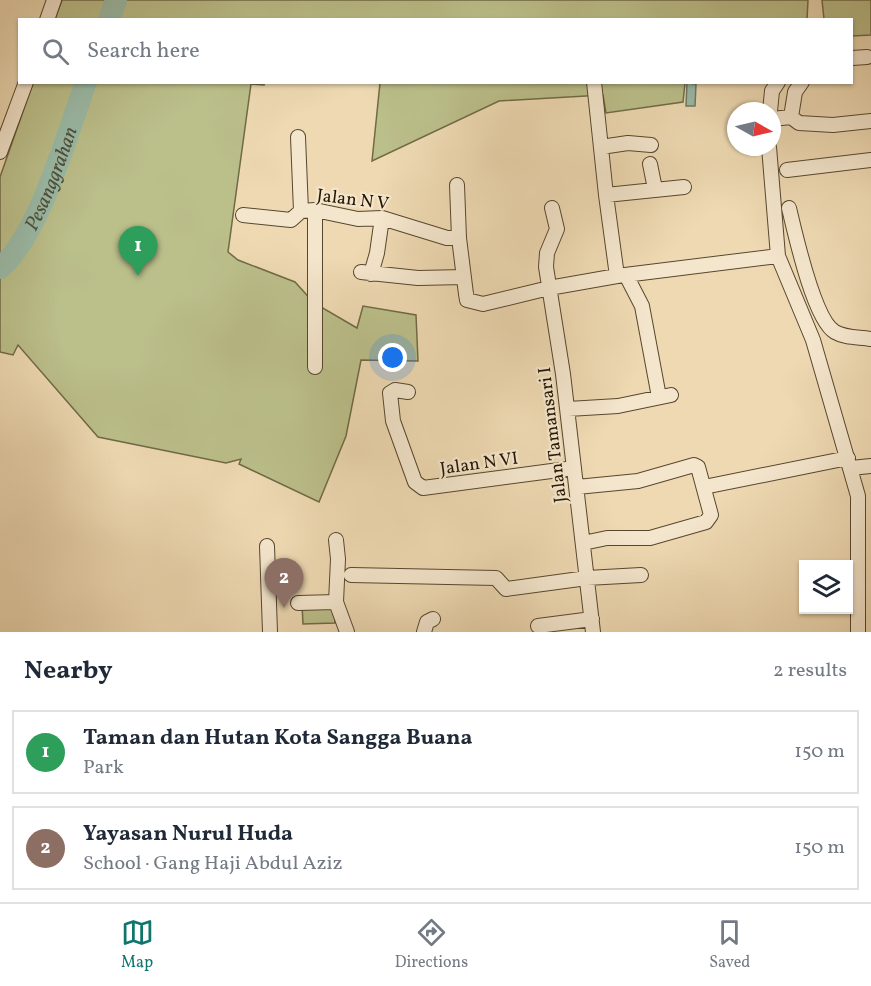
<!DOCTYPE html>
<html lang="en">
<head>
<meta charset="utf-8">
<style>
  body { margin:0; font-family:Vollkorn,serif; background:#f6f6f7; color:#1f2937 }
  .controls { position:absolute; right:18px; bottom:18px; display:grid; overflow:hidden; border-radius:0px; box-shadow:0 2px 4px #0004 }
  .controls button { width:54px; height:54px; display:grid; place-items:center; padding:0; border:0; border-bottom:2px solid #e0e1e3; background:#fff; color:#1f2937; font:30px sans-serif }
  .compass { position:absolute; left:727px; top:102px; width:54px; height:54px; border-radius:50%; background:#fff; box-shadow:0 2px 4px #0004; rotate:98deg }
  .you { position:absolute; left:393px; top:358px; width:21px; height:21px; margin:-15px; border:4px solid #fff; border-radius:50%; background:#1a73e8; box-shadow:0 0 0 9px #1a73e833 }
  .badge { display:grid; place-items:center; width:39px; height:39px; border-radius:50%; background:#0f766e; color:#fff; font-size:20px; font-weight:700 }
  .pin { position:absolute; translate:-50% -50px; filter:drop-shadow(0 2px 3px #0008) }
  .pin::after { content:''; position:absolute; top:32px; width:21px; height:18px; background:inherit; clip-path:polygon(0 0,100% 0,50% 100%) }
  .list { margin:0; padding:0; list-style:none }
  h2 { display:flex; justify-content:space-between; align-items:center; height:78px; margin:0; padding:0 24px; font-size:26px }
  h2 small { font-size:20px; font-weight:400; color:#747a83 }
  .list li { display:grid; grid-template-columns:39px 1fr auto; gap:18px; align-items:center; box-sizing:border-box; height:84px; margin:0 12px 12px; padding:0 12px; border:2px solid #e0e1e3; border-radius:0px }
  .list b { display:block; font-size:22px; white-space:nowrap }
  .list p { margin:0; font-size:20px; white-space:nowrap; color:#747a83 }
  .list em { font-size:20px; font-style:normal; color:#747a83 }
  .icon { flex:none; width:33px; height:33px; fill:none; stroke:currentColor; stroke-width:2; stroke-linecap:round; stroke-linejoin:round }
  .map { position:relative; flex:none; width:871px; height:632px; overflow:hidden }
  .search { position:absolute; background:#fff; box-shadow:0 2px 4px #0004; left:18px; right:18px; top:18px; height:66px; display:flex; align-items:center; gap:15px; box-sizing:border-box; padding:0 21px; border-radius:0px; color:#747a83; font-size:22px }
  .sheet { height:270px; background:#fff }
  nav { display:flex; justify-content:space-around; align-items:center; box-sizing:border-box; height:84px; border-top:2px solid #e0e1e3; background:#fff; font-size:16px; color:#747a83 }
  nav a { display:grid; justify-items:center; gap:3px }
  nav .on { color:#0f766e }
  .map>svg:first-child { display:block }
  .green { fill:#bbbf8a; stroke:#706a46; stroke-width:1.5 }
  .water { fill:#9abba8; stroke:#6b7966; stroke-width:1.5 }
  .lines { fill:none; stroke-linecap:round; stroke-linejoin:round }
  .river { stroke:#9abba8; stroke-width:22 }
  .street-casing { stroke:#57472e; stroke-width:16 }
  .street { stroke:#f4e6cd; stroke-width:14 }
  .labels { text-anchor:middle; stroke-width:4.5; stroke-linejoin:round; paint-order:stroke }
  .street-label { font-size:18px; fill:#251602; stroke:#f4e6cd }
  .water-label { font-size:20px; font-style:italic; fill:#4e503c; stroke:#f4e6cd }
</style>
</head>
<body>
<div class="map">
<svg width="871" height="632" viewBox="0 0 871 632">
  <rect width="100%" height="100%" fill="#eed9b2"/>
  <filter id="stains"><feTurbulence type="fractalNoise" baseFrequency=".00333" numOctaves="4"/><feColorMatrix values="0 0 0 0 .2 0 0 0 0 .09 0 0 0 0 .02 0 0 0 .5 -.17"/></filter>
  <radialGradient id="worn" r=".72"><stop offset=".6" stop-color="#630" stop-opacity="0"/><stop offset="1" stop-color="#630" stop-opacity=".3"/></radialGradient>
  <path class="green" d="M 62,0 L 808,0 L 807,20 L 55,19 Z
    M 822,0 L 871,0 L 871,35 L 852,36 L 852,20 L 824,19 Z
    M 265,82 L 264,85 L 251,84 L 228,252 L 238,260 L 295,282 L 314,303 L 357,328 L 363,306 L 416,315 L 418,361 L 361,360 L 346,436 L 319,502 L 239,464 L 241,459 L 226,463 L 98,437 L 18,345 L 13,355 L 0,352 L 0,177 L 33,83 Z
    M 380,83 L 685,83 L 683,102 L 606,113 L 603,95 L 499,101 L 372,161 Z
    M 334,603 L 335,623 L 303,624 L 302,604 Z"/>
  <path class="water" d="M 687,83 L 696,84 L 695,106 L 686,106 Z"/>
  <g class="lines">
    <g class="river">
      <path d="M 109,20 L 116,0"/>
      <path id="s1" d="M 0,268 C 39,236 68,131 86,82"/>
    </g>
    <g class="street-casing">
      <path id="street" d="M 47,20 L 54,0
        M 852,58 L 867,57
        M 594,82 L 606,195 L 617,276
        M 770,111 L 772,91 L 778,82
        M 791,117 L 795,92 L 802,82
        M 772,119 L 791,117 L 799,123 L 833,125 L 871,121
        M 298,137 L 301,211
        M 601,147 L 628,143 L 651,145
        M 769,147 L 778,256 L 813,340 L 858,496 L 858,632
        M 0,152 L 26,82
        M 650,164 L 655,189
        M 787,170 L 871,160
        M 457,185 L 459,238 L 466,294 L 467,300 L 483,304 L 549,288 L 617,276 L 778,256
        M 606,195 L 684,187
        M 552,208 L 557,229 L 547,253 L 546,267 L 563,374 L 593,632
        M 789,208 C 795,233 814,320 835,332 C 845,338 859,337 871,339
        M 243,215 L 291,220 L 301,211 L 315,210 L 358,219 L 382,218 L 447,238 L 459,238
        M 361,272 L 418,278 L 464,277
        M 371,274 L 377,253 L 382,218
        M 626,275 L 642,306 L 659,397
        M 315,367 L 315,210
        M 408,392 L 395,390 L 390,393 L 393,421 L 415,482 L 423,488 L 574,468
        M 568,409 L 618,406 L 671,395
        M 851,468 L 871,466
        M 577,487 L 638,481 L 694,465 L 698,467 L 711,515 L 706,522 L 650,538 L 607,538 L 583,543
        M 704,487 L 848,458
        M 336,540 L 338,559 L 336,602 L 347,632
        M 267,546 L 270,632
        M 351,575 L 496,578 L 506,589 L 587,578 L 641,575
        M 298,603 L 336,602
        M 538,626 L 592,619
        M 424,632 L 427,622 L 433,619"/>
    </g>
    <use href="#street" class="street"/>
  </g>
  <g class="labels">
    <g class="street-label">
      <text transform="translate(353 199) rotate(7)" y="6">Jalan N V</text>
      <text transform="translate(552 435) rotate(-97)" y="6">Jalan Tamansari I</text>
      <text transform="translate(479 463) rotate(-8)" y="6">Jalan N VI</text>
    </g>
    <g class="water-label">
      <text dy="7" stroke="none"><textPath href="#s1" startOffset="104">Pesanggrahan</textPath></text>
    </g>
  </g>
  <rect width="100%" height="100%" filter="url(#stains)"/>
  <rect width="100%" height="100%" fill="url(#worn)"/>
</svg>
<div class="controls">
<button><svg class="icon" aria-label="layers" viewBox="0 0 24 24"><path d="M12 4l9 5-9 5-9-5zM3 14l9 5 9-5"/></svg></button>
</div>
<svg class="compass" viewBox="-18 -18 36 36"><path d="M0-13l5 13h-10z" fill="#e53935"/><path d="M0 13l5-13h-10z" fill="#747a83"/></svg>
<div class="you"></div>
<div class="pin badge" style="left:138px;top:276px;background:#2e9e5b">1</div>
<div class="pin badge" style="left:284px;top:608px;background:#8d6e63">2</div>
<div class="search"><svg class="icon" aria-label="search" viewBox="0 0 24 24"><circle cx="10" cy="10" r="6"/><path d="M15 15l6 6"/></svg>Search here</div>
</div>
<section class="sheet">
<h2>Nearby<small>2 results</small></h2>
<ul class="list">
<li><span class="badge" style="background:#2e9e5b">1</span><div><b>Taman dan Hutan Kota Sangga Buana</b><p>Park</p></div><em>150 m</em></li>
<li><span class="badge" style="background:#8d6e63">2</span><div><b>Yayasan Nurul Huda</b><p>School · Gang Haji Abdul Aziz</p></div><em>150 m</em></li>
</ul>
</section>
<nav>
<a class="on"><svg class="icon" aria-label="map" viewBox="0 0 24 24"><path d="M3 6l6-2 6 2 6-2v14l-6 2-6-2-6 2zM9 4v14M15 6v14"/></svg>Map</a>
<a><svg class="icon" aria-label="directions" viewBox="0 0 24 24"><path d="M12 3l9 9-9 9-9-9zM9 14v-3h6M13 9l2 2-2 2"/></svg>Directions</a>
<a><svg class="icon" aria-label="saved" viewBox="0 0 24 24"><path d="M7 4h10v16l-5-4-5 4z"/></svg>Saved</a>
</nav>
</body>
</html>
